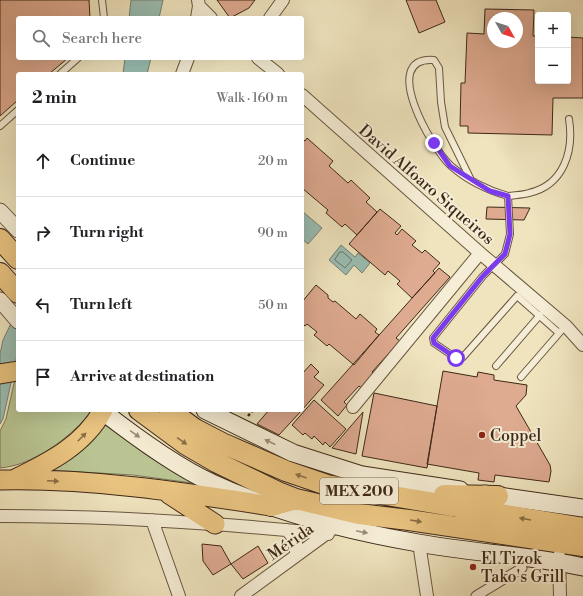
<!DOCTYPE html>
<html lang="en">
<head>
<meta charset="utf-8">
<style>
  body { margin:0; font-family:"Libre Bodoni",serif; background:#f6f6f6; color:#202124 }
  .controls { position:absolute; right:12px; top:12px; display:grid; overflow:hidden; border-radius:4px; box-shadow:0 4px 16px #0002 }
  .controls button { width:36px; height:36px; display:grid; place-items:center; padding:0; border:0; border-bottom:1px solid #e0e0e0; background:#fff; color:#202124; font:20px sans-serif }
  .compass { position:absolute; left:487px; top:12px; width:36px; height:36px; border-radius:50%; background:#fff; box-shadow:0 4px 16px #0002; rotate:129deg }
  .stop { position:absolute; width:12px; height:12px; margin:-9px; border:3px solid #7c3aed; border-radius:50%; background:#fff }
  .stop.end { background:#7c3aed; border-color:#fff; box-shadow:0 1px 4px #0008 }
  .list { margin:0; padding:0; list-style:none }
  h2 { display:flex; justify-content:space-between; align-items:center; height:52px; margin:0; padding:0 16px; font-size:17px }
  h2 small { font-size:13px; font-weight:400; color:#757577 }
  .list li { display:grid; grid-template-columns:26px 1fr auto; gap:12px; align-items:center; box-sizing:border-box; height:72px; padding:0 16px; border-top:1px solid #e0e0e0 }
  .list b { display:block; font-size:15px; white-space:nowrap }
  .list em { font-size:13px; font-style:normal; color:#757577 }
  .icon { flex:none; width:22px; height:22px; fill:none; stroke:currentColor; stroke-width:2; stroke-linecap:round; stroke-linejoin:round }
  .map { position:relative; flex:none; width:583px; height:596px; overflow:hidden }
  .search { position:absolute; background:#fff; box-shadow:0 4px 16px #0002; left:16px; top:16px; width:288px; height:44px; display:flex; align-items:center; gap:10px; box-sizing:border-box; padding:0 14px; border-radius:4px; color:#757577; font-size:15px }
  .panel { position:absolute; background:#fff; box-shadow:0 4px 16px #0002; left:16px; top:72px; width:288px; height:340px; border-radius:4px }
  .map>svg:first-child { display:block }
  .green { fill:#b9c492; stroke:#7c7655 }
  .water { fill:#9abeb3; stroke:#758275 }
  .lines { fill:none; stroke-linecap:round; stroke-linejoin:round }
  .shore { stroke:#6c7366; stroke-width:1 }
  .building { fill:#deaa90; stroke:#3e2818; fill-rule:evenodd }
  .service-casing { stroke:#6a5742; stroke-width:8 }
  .pedestrian-casing { stroke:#6a5742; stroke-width:11 }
  .minor-casing { stroke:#6a5742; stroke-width:14 }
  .tertiary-casing { stroke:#6a5742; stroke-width:17 }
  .secondary-casing { stroke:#3e2818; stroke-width:19 }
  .primary-casing { stroke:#3e2818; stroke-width:21 }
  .trunk-casing { stroke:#3e2818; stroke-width:22 }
  .path { stroke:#3e2818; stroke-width:2.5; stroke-dasharray:3 2; stroke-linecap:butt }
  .service { stroke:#f5edd5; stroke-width:6 }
  .pedestrian { stroke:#f5edd5; stroke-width:9 }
  .minor { stroke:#f5edd5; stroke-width:12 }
  .tertiary { stroke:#f5edd5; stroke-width:15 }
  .secondary { stroke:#f5edd5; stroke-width:17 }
  .primary { stroke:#e8c27f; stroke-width:19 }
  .trunk { stroke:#e8c27f; stroke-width:20 }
  .oneway { fill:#9a8a76 }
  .oneway2 { fill:#8a6d46 }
  .route { stroke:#7c3aed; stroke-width:5 }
  .poi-dot { fill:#8f2418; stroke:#f5edd5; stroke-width:1.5 }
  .labels { text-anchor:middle; stroke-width:4; stroke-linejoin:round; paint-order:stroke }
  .shield { fill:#f5edd5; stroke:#756351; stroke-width:1 }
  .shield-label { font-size:15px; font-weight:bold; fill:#3e2818 }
  .street-label { font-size:16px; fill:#3e2818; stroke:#f5edd5 }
  .poi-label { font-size:16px; fill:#3e2818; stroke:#f5edd5; text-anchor:start }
</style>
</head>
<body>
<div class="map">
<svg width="583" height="596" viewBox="0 0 583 596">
  <rect width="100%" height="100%" fill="#efe4be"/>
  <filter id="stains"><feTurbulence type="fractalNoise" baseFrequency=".005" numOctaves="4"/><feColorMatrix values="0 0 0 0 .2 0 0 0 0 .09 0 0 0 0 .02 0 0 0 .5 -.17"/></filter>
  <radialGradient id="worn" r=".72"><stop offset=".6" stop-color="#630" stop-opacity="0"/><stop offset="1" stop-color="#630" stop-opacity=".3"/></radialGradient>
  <path class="green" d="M 18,378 L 18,410 L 86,410 L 91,413 C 68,438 35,465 0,468 L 0,431 L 6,419 L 15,379 Z
    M 105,425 L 148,456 L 192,483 L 133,475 L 48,470 L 87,444 Z"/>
  <path class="water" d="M 131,0 L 163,0 L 159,18 L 129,18 Z
    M 125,58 L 151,58 L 147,74 L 123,74 Z
    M 302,211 L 322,228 L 308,244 L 302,239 Z
    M 341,245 L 355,257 L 358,253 L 370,263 L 362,273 L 354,265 L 346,275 L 329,260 Z
    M 18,309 L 18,351 L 3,419 L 0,424 L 0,354 L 3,340 Z"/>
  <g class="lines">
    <path class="shore" d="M 340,252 L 343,252 L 352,260 L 345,268 L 335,260 Z"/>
  </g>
  <path class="building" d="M 0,0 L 89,0 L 90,18 L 18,18 L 18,58 L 68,58 L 49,74 L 18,74 L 18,100 L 0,116 Z
    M 217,0 L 255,0 L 249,8 L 230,18 Z
    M 406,0 L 436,0 L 445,22 L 419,33 Z
    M 485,9 L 534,10 L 533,36 L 538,36 L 538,81 L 568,81 L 568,37 L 583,38 L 583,98 L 553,98 L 552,135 L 468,133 L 468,126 L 460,126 L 461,83 L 465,83 L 467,33 L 484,34 ZM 493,18 L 517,18 L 517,42 L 493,42 Z
    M 307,138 L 333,161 L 329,166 L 348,183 L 351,180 L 370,198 L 366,202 L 377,212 L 357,235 L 345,224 L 342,227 L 326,213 L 328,210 L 302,188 L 302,139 L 305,141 Z
    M 487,207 L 530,208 L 524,220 L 486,219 Z
    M 380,209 L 401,226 L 395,233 L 397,235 L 402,229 L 416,241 L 412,245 L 422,253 L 425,250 L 440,263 L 433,271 L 435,273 L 412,298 L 397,284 L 400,281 L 388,271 L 385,275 L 349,244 Z
    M 439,268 L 450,277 L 396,338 L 400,341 L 372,372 L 375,375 L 363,389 L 359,386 L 344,402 L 347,405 L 338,416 L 321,400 Z
    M 316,285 L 328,295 L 328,298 L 333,302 L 335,301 L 356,319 L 360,314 L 377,329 L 375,332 L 379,335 L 354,365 L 329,344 L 327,346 L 314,335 L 317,332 L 307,324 L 305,326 L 302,323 L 302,302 Z
    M 311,364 L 319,372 L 314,377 L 324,385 L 302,410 L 302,374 Z
    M 443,371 L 477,377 L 478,372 L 494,375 L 494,380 L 527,385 L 526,395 L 516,406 L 550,465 L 551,471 L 549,482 L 495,475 L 494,482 L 478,480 L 479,473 L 427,464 Z
    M 374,393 L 437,406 L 427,468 L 362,456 Z
    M 314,400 L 346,429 L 330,447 L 325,442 L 323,445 L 314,436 L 312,439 L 305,433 L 303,435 L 292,425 Z
    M 269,410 L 302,410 L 279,435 L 257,424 Z
    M 363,412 L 356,454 L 332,448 Z
    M 202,544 L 221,546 L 231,564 L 213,575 L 203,561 Z
    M 258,546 L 268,563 L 243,579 L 231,564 Z"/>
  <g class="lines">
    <g class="service-casing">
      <path id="service" d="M 102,0 L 104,18
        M 60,74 L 78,58
        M 0,126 L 18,110
        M 471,180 L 445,127 L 441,102 L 439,68 L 434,60 C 378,56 432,149 451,166 C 467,180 487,190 508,196
        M 559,333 L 517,296 L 463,357 L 456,358 L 434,343 L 433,338 L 483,276 L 505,254 L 510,234 L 508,196 C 515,195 523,195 529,193 C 564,185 574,151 569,119
        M 496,366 L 540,315
        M 521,377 L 561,331"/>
    </g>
    <g class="pedestrian-casing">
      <path id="pedestrian" d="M 476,596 L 522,568"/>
    </g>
    <g class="minor-casing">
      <path id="minor" d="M 199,6 L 211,18
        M 197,18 L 199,6 L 198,0
        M 270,18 L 283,0
        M 258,58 L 278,74
        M 182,74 L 188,58
        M 302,95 L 480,253 L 566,326 L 583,345
        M 353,407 L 480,253
        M 0,516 C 110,516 219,523 328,534
        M 152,520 L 179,596
        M 287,530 L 296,541 L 296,556
        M 419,543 L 427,596
        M 559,556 L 560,596
        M 241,596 L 330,531"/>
    </g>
    <g class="tertiary-casing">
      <path id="tertiary" d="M 0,211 L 18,230
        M 0,300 L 18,321"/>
    </g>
    <g class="secondary-casing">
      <path id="secondary" d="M 101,410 C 133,435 175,466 212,483 C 277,513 348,531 418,543 C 473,553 529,555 583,567
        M 205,410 L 293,453 L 362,475 L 460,490
        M 484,494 L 583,508"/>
    </g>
    <g class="primary-casing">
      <path id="primary" d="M 0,374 L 18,371
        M 15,479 C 50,462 84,445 103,410
        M 0,480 C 90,478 182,492 271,506
        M 169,494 L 215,524"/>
    </g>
    <g class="trunk-casing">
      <path id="trunk" d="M 0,239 L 18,259
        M 0,273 L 18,293
        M 139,410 L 185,444 L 216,462 L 278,492 L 296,499 L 359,514 L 409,520 L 583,546
        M 169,410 L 195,429 L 222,443 L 286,471 L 327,485 L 583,528
        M 444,495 L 498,496
        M 271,506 L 296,499"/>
    </g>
    <path class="path" d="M 248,416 L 253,410"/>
    <use href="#service" class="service"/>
    <use href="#pedestrian" class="pedestrian"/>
    <use href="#minor" class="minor"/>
    <use href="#tertiary" class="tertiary"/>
    <use href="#secondary" class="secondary"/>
    <use href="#primary" class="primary"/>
    <use href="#trunk" class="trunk"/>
  </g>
  <defs><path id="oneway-solid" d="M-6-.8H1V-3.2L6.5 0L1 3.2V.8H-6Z"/></defs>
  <g class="oneway">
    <use href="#oneway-solid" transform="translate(135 434) rotate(35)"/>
    <use href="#oneway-solid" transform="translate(270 442) rotate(-154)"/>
    <use href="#oneway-solid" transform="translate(362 532) rotate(12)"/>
  </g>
  <g class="oneway2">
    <use href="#oneway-solid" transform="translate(82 437) rotate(-45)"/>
    <use href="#oneway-solid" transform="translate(182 441) rotate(35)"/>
    <use href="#oneway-solid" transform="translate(301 476) rotate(-161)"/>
    <use href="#oneway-solid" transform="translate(53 481) rotate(3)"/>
    <use href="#oneway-solid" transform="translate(525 519) rotate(-170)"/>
    <use href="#oneway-solid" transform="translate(416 521) rotate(9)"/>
  </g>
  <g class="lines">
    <path class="route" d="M 434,143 L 450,166 L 490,191 L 508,196 L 510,234 L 505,254 L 483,276 L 433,338 L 434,343 L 456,358"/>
  </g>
  <g class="poi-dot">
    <circle cx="482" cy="435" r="4"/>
    <circle cx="473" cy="567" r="4"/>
  </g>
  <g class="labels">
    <rect class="shield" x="320" y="478" width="78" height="26" rx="3"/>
    <g class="shield-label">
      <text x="359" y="496">MEX 200</text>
    </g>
    <g class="street-label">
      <text transform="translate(427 184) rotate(41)" y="6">David Alfoaro Siqueiros</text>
      <text transform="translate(290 541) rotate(-35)" y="6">Mérida</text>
    </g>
    <g class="poi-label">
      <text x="490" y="441">Coppel</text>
      <text x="481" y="564">El Tizok<tspan x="481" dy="18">Tako's Grill</tspan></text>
    </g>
  </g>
  <rect width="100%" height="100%" filter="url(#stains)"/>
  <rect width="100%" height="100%" fill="url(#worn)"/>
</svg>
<div class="controls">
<button>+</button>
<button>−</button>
</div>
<svg class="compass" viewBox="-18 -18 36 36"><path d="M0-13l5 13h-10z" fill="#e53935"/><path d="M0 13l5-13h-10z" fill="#757577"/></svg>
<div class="stop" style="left:456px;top:358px"></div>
<div class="stop end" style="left:434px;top:143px"></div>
<div class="search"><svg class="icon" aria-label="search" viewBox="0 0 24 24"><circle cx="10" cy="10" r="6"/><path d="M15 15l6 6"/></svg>Search here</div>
<section class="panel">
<h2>2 min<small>Walk · 160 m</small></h2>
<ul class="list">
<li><svg class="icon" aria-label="ahead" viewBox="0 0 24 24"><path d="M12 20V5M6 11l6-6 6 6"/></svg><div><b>Continue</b></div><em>20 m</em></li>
<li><svg class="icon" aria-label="right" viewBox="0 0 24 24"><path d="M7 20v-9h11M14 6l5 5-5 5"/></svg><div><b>Turn right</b></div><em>90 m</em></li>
<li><svg class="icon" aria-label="left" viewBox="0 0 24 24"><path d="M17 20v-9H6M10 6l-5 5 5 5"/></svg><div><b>Turn left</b></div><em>50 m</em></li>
<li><svg class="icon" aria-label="arrive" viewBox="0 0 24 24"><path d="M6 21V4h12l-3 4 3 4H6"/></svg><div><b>Arrive at destination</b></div></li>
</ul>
</section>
</div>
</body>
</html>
